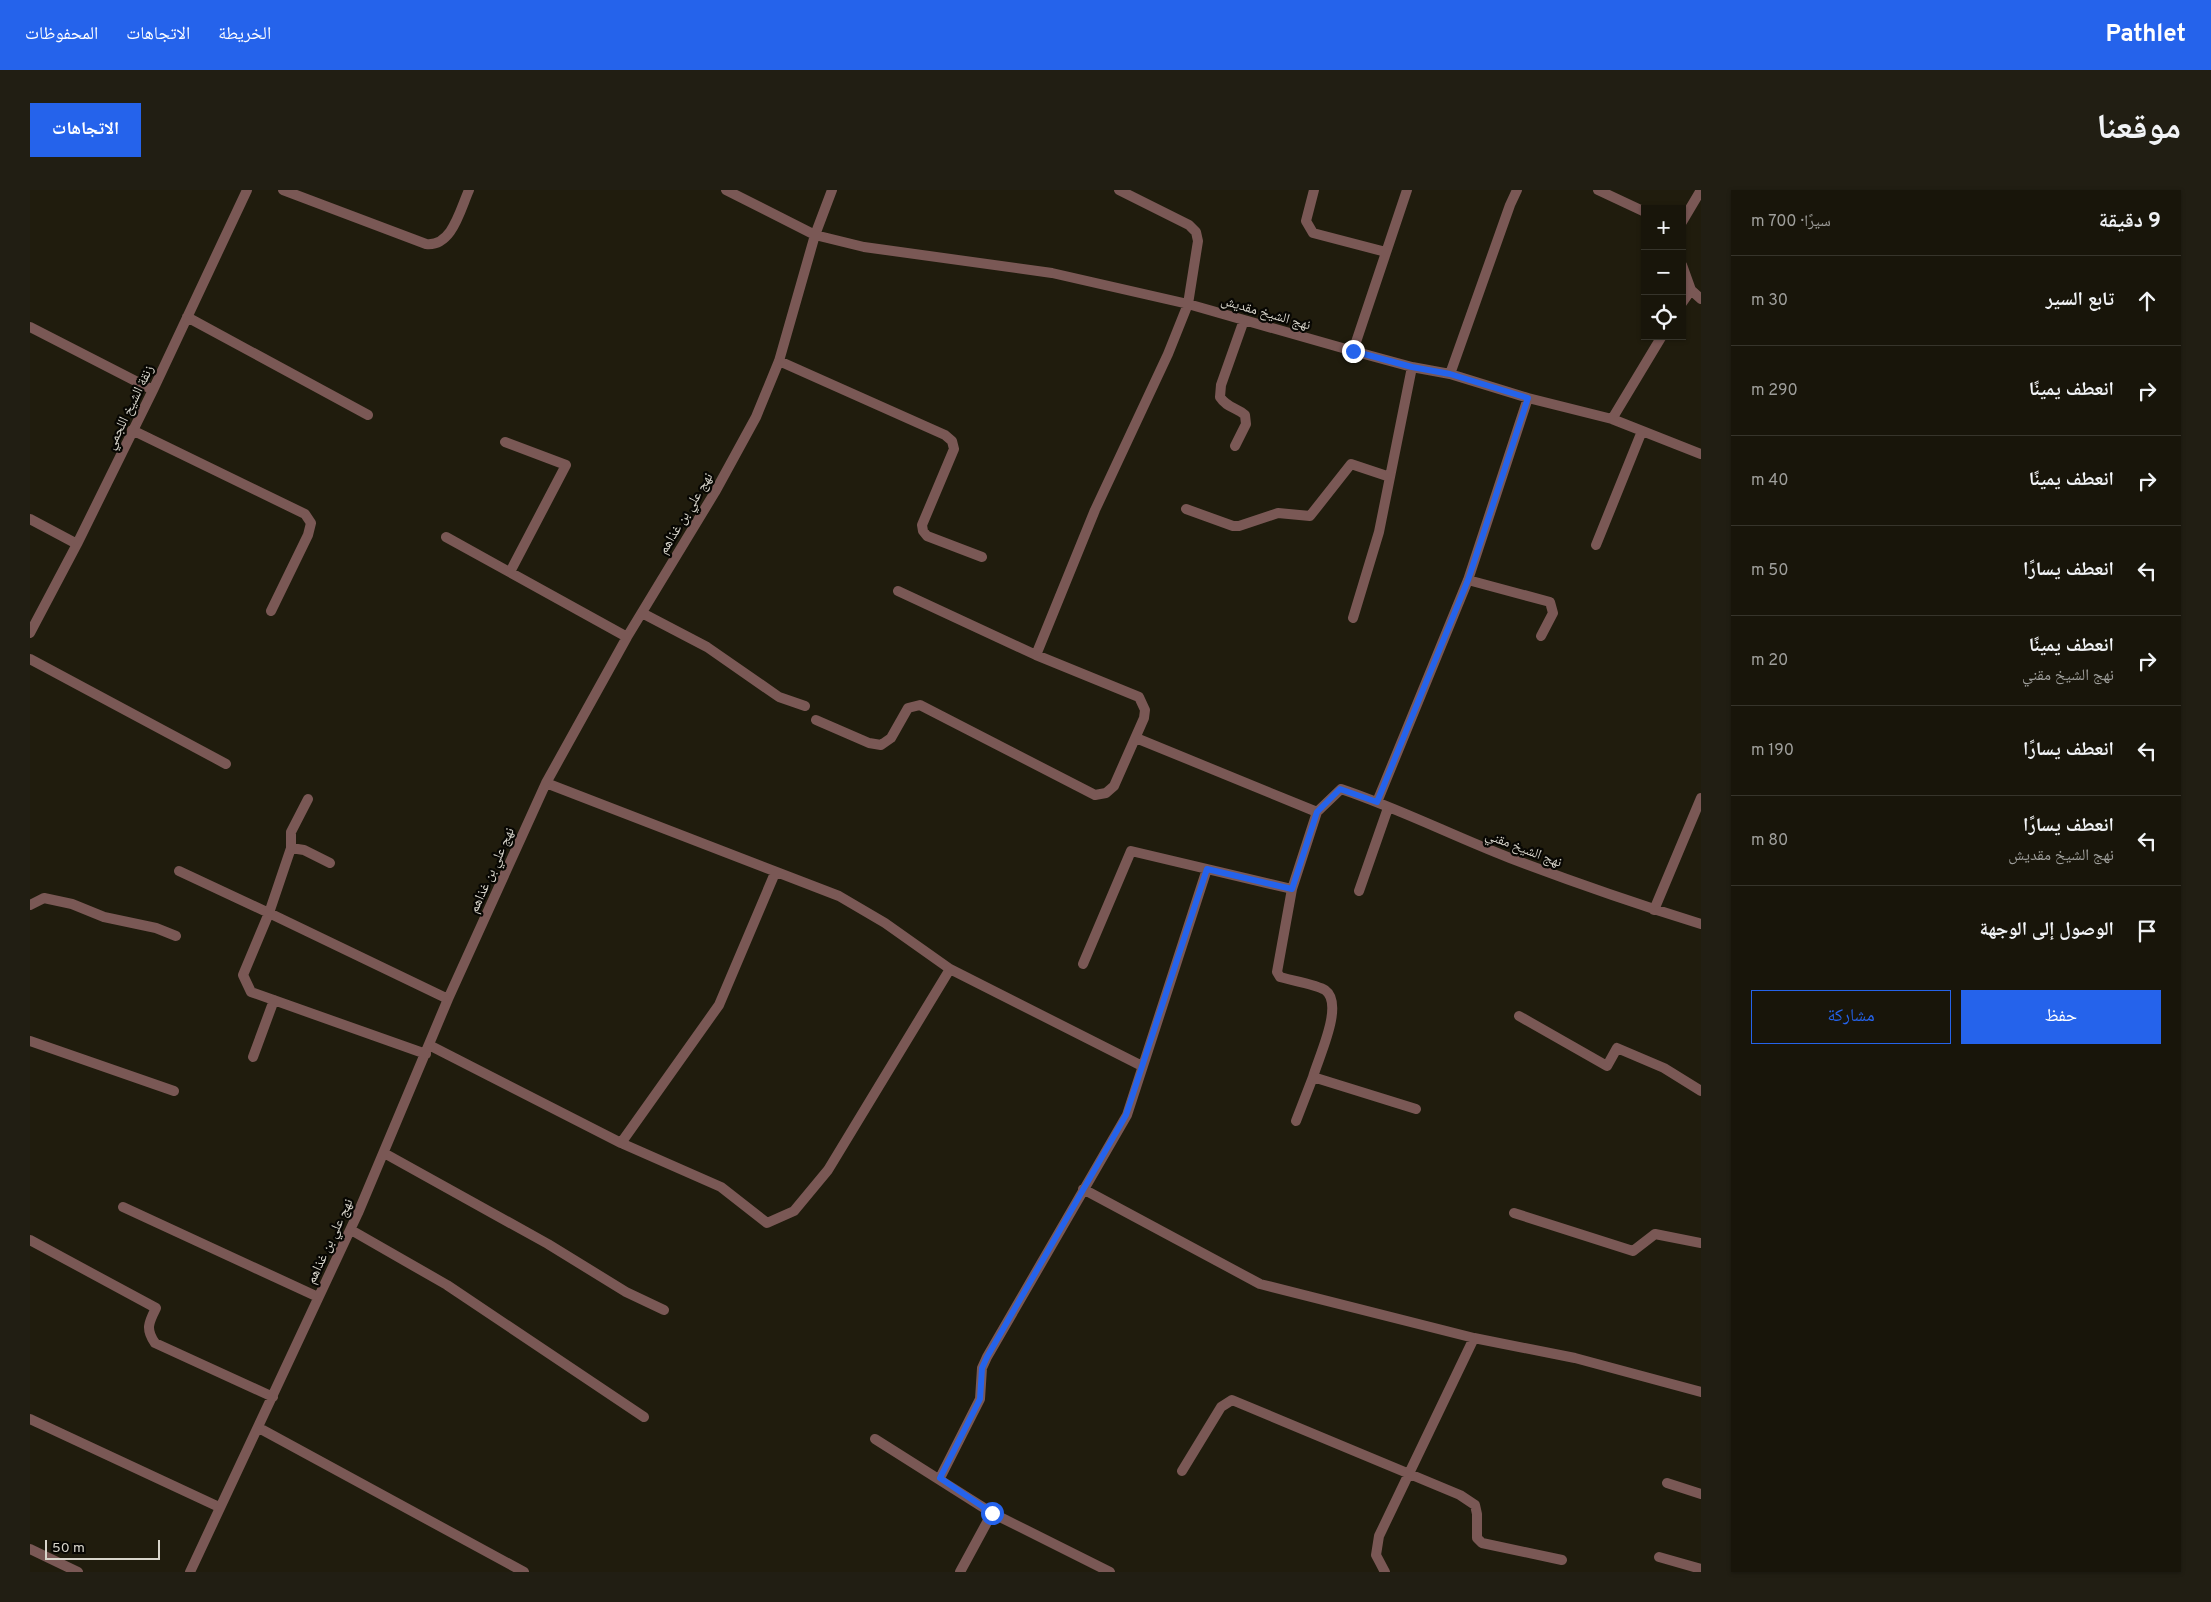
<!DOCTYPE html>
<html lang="ar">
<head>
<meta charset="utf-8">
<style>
  body { margin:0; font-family:Overpass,"Noto Naskh Arabic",sans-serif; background:#211e13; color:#f1f3f6; direction:rtl }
  .controls { position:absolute; right:15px; top:15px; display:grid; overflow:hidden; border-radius:0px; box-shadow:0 1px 4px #0004 }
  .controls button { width:45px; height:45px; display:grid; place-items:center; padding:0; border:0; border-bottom:1px solid #36342b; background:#18150a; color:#f1f3f6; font:25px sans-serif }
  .scale { position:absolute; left:15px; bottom:12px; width:115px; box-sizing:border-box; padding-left:5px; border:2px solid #d8d5cb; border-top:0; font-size:14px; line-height:18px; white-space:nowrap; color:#d8d5cb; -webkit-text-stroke:4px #080703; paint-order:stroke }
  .stop { position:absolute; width:15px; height:15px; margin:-11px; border:4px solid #2563eb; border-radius:50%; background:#fff }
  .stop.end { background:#2563eb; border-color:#fff; box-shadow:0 1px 5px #0008 }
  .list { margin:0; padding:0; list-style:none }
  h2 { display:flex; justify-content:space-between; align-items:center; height:65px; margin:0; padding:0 20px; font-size:21px }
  h2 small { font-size:16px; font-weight:400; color:#9f9f9c }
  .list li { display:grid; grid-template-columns:32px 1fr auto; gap:15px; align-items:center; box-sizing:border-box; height:90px; padding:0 20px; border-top:1px solid #36342b }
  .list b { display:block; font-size:19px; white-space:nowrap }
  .list p { margin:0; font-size:16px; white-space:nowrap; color:#9f9f9c }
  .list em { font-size:16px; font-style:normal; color:#9f9f9c }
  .actions { display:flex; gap:10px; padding:15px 20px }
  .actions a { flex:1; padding:11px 0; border:1px solid #2563eb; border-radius:0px; text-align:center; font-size:18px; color:#2563eb }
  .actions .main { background:#2563eb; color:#fff }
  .icon { flex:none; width:28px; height:28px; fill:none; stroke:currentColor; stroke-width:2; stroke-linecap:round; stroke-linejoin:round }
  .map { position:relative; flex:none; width:1671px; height:1382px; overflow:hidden; direction:ltr; border-radius:0px }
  header { display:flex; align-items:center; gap:30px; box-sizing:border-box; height:70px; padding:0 25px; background:#2563eb; color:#fff }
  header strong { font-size:24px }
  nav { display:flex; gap:28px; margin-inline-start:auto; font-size:18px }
  .intro { display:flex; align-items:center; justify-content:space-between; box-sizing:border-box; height:120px; padding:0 30px }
  h1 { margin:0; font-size:35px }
  .button { padding:12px 22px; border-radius:0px; background:#2563eb; color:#fff; font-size:18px; font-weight:700 }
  main { display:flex; gap:30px; padding:0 30px }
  aside { flex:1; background:#18150a; border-radius:0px; box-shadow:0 1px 4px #0004 }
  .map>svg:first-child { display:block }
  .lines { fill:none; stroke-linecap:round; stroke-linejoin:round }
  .minor { stroke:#7a5855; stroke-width:10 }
  .route { stroke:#2563eb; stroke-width:6 }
  .labels { text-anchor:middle; stroke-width:4.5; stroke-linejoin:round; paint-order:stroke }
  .street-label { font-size:14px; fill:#d8d5cb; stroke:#080703 }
</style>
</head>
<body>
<header>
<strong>Pathlet</strong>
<nav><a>الخريطة</a><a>الاتجاهات</a><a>المحفوظات</a></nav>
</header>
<div class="intro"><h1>موقعنا</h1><a class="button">الاتجاهات</a></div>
<main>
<aside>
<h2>9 دقيقة<small>سيرًا · 700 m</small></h2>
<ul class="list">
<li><svg class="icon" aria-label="ahead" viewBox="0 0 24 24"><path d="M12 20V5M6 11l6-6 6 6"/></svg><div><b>تابع السير</b></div><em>30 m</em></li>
<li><svg class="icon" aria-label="right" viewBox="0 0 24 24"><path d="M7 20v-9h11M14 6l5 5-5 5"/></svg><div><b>انعطف يمينًا</b></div><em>290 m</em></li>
<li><svg class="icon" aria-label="right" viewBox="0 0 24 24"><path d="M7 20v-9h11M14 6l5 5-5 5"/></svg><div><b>انعطف يمينًا</b></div><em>40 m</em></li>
<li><svg class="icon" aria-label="left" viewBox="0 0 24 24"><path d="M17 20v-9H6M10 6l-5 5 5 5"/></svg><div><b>انعطف يسارًا</b></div><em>50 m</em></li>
<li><svg class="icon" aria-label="right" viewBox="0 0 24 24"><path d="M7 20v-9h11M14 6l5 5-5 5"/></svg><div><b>انعطف يمينًا</b><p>نهج الشيخ مقني</p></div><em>20 m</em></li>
<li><svg class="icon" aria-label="left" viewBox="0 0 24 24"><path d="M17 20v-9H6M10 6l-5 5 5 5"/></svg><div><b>انعطف يسارًا</b></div><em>190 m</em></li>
<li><svg class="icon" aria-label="left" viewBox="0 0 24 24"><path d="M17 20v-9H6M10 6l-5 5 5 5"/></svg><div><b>انعطف يسارًا</b><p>نهج الشيخ مقديش</p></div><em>80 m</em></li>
<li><svg class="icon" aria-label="arrive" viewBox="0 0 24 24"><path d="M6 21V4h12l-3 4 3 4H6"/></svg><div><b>الوصول إلى الوجهة</b></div></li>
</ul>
<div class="actions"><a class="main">حفظ</a><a>مشاركة</a></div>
</aside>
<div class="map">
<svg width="1671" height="1382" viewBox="0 0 1671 1382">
  <rect width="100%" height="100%" fill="#201c0d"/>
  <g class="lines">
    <path class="minor" d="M 253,0 L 396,54 C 422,57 430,20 439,0
      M 696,0 L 785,45 L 834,57 L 1022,83 L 1158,114 L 1323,161 L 1382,177 L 1420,184 L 1498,208 L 1582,229 L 1671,264
      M 1284,0 L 1276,31 L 1283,43 L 1356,62
      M 1568,0 L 1615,22
      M 1652,32 L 1671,0
      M 1652,75 L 1661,100
      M 1652,113 L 1661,100 L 1671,109
      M 157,127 L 338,225
      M 0,137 L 123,200
      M 1323,161 L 1377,0
      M 749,171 L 915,245 L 922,251 L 924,259 L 892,335 L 893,341 L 897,346 L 952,367
      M 1420,184 L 1480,15 L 1487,0
      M 1582,229 L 1632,146
      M 102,240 L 275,324 L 281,333 L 278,345 L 241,421
      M 475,252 L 536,275 L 480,382
      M 1205,256 L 1216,234 L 1215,225 C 1206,217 1197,218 1190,207 L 1191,195 L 1214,130
      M 1156,319 L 1203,336 L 1209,336 L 1248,323 L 1280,326 L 1321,274 L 1360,287
      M 0,329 L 47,354
      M 416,347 L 597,447
      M 1566,355 L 1612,241
      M 1438,390 L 1520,412 L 1523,423 L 1511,446
      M 612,423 L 677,457 L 749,507 L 775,516
      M 1323,428 L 1349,342 L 1382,177
      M 0,443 L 47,354 L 123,200 L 217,0
      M 1006,465 L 1065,320 L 1138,164 L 1158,114 L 1168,51 L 1166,42 L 1159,35 L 1089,0
      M 0,469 L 196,574
      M 786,530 L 839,553 L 851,555 L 861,548 L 878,518 L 890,515 L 1065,605 L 1076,603 L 1084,596 L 1114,528 L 1115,520 L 1109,507 L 1006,465 L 868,401
      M 1106,548 L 1287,622
      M 516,593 L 809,706 L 855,733 L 920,779 L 1112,876
      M 278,609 L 261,642 L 261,658 L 239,723 L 418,809
      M 1347,612 L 1438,390 L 1498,208
      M 261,658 L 274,660 L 300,673
      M 149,681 L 239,723 L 213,785 L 221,802 L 396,864
      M 1329,701 L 1358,618
      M 0,715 L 14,708 L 42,714 L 74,727 L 126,738 L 146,746
      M 1624,720 L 1671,608
      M 1053,774 L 1101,661 L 1262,699
      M 1489,826 L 1577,876 L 1587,858 L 1634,878 L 1671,901
      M 0,851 L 144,901
      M 399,855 L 591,953 L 689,815 L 745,683
      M 223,867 L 244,810
      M 1386,919 L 1283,887 C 1288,868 1315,814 1295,800 C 1288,795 1260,790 1250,787 L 1247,782 L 1262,699 L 1287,622 L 1311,599 C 1368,618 1423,646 1480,668 C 1543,692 1607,714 1671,734
      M 1266,931 L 1283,887
      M 591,953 L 691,997 L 737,1033 L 764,1021 L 798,980 L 920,779
      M 354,963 L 518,1054 L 596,1102 L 634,1120
      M 1053,999 L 1230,1094 L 1444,1148 L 1545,1168 L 1671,1202
      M 93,1017 L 288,1107
      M 1484,1023 L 1603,1061 L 1625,1044 L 1671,1053
      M 321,1040 L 417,1095 L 614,1227
      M 0,1050 L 126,1118 C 119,1132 115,1139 125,1153 L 243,1207
      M 0,1229 L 189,1317
      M 229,1238 L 494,1382
      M 845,1249 L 962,1323 L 1080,1382
      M 1152,1281 L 1191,1217 L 1202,1210 L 1430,1305 L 1445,1315 L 1447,1324 L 1447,1348 L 1452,1353 L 1532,1370
      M 910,1288 L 950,1209 L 952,1178 L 957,1167 L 1097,925 L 1177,679
      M 1637,1293 L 1671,1304
      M 0,1359 L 48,1382
      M 1629,1367 L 1671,1379
      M 160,1382 L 328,1023 L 418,809 L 516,593 L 597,447 L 685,302 L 726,227 L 749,171 L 785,45 L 802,0
      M 930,1382 L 962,1323
      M 1355,1382 L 1346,1365 L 1349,1346 L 1444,1148"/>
  </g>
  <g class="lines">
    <path class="route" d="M 962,1323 L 910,1288 L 950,1209 L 952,1178 L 957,1167 L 1096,925 L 1177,679 L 1262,699 L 1287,622 L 1310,599 L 1347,612 L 1438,390 L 1498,208 L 1420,184 L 1382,177 L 1323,161"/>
  </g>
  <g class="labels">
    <g class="street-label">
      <text transform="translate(1236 122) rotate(16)" y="5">نهج الشيخ مقديش</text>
      <text transform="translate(99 217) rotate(-64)" y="5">زنقة الشيخ اللجمي</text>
      <text transform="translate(655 323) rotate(-59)" y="5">نهج علي بن غذاهم</text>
      <text transform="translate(1494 658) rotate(21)" y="5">نهج الشيخ مقني</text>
      <text transform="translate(461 680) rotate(-66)" y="5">نهج علي بن غذاهم</text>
      <text transform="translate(299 1051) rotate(-65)" y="5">نهج علي بن غذاهم</text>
    </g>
  </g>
</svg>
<div class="controls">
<button>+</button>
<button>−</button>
<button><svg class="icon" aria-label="locate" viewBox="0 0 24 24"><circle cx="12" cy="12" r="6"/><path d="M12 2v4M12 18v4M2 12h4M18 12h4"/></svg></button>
</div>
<div class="scale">50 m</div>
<div class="stop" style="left:962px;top:1323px"></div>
<div class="stop end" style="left:1323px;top:161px"></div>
</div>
</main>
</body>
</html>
